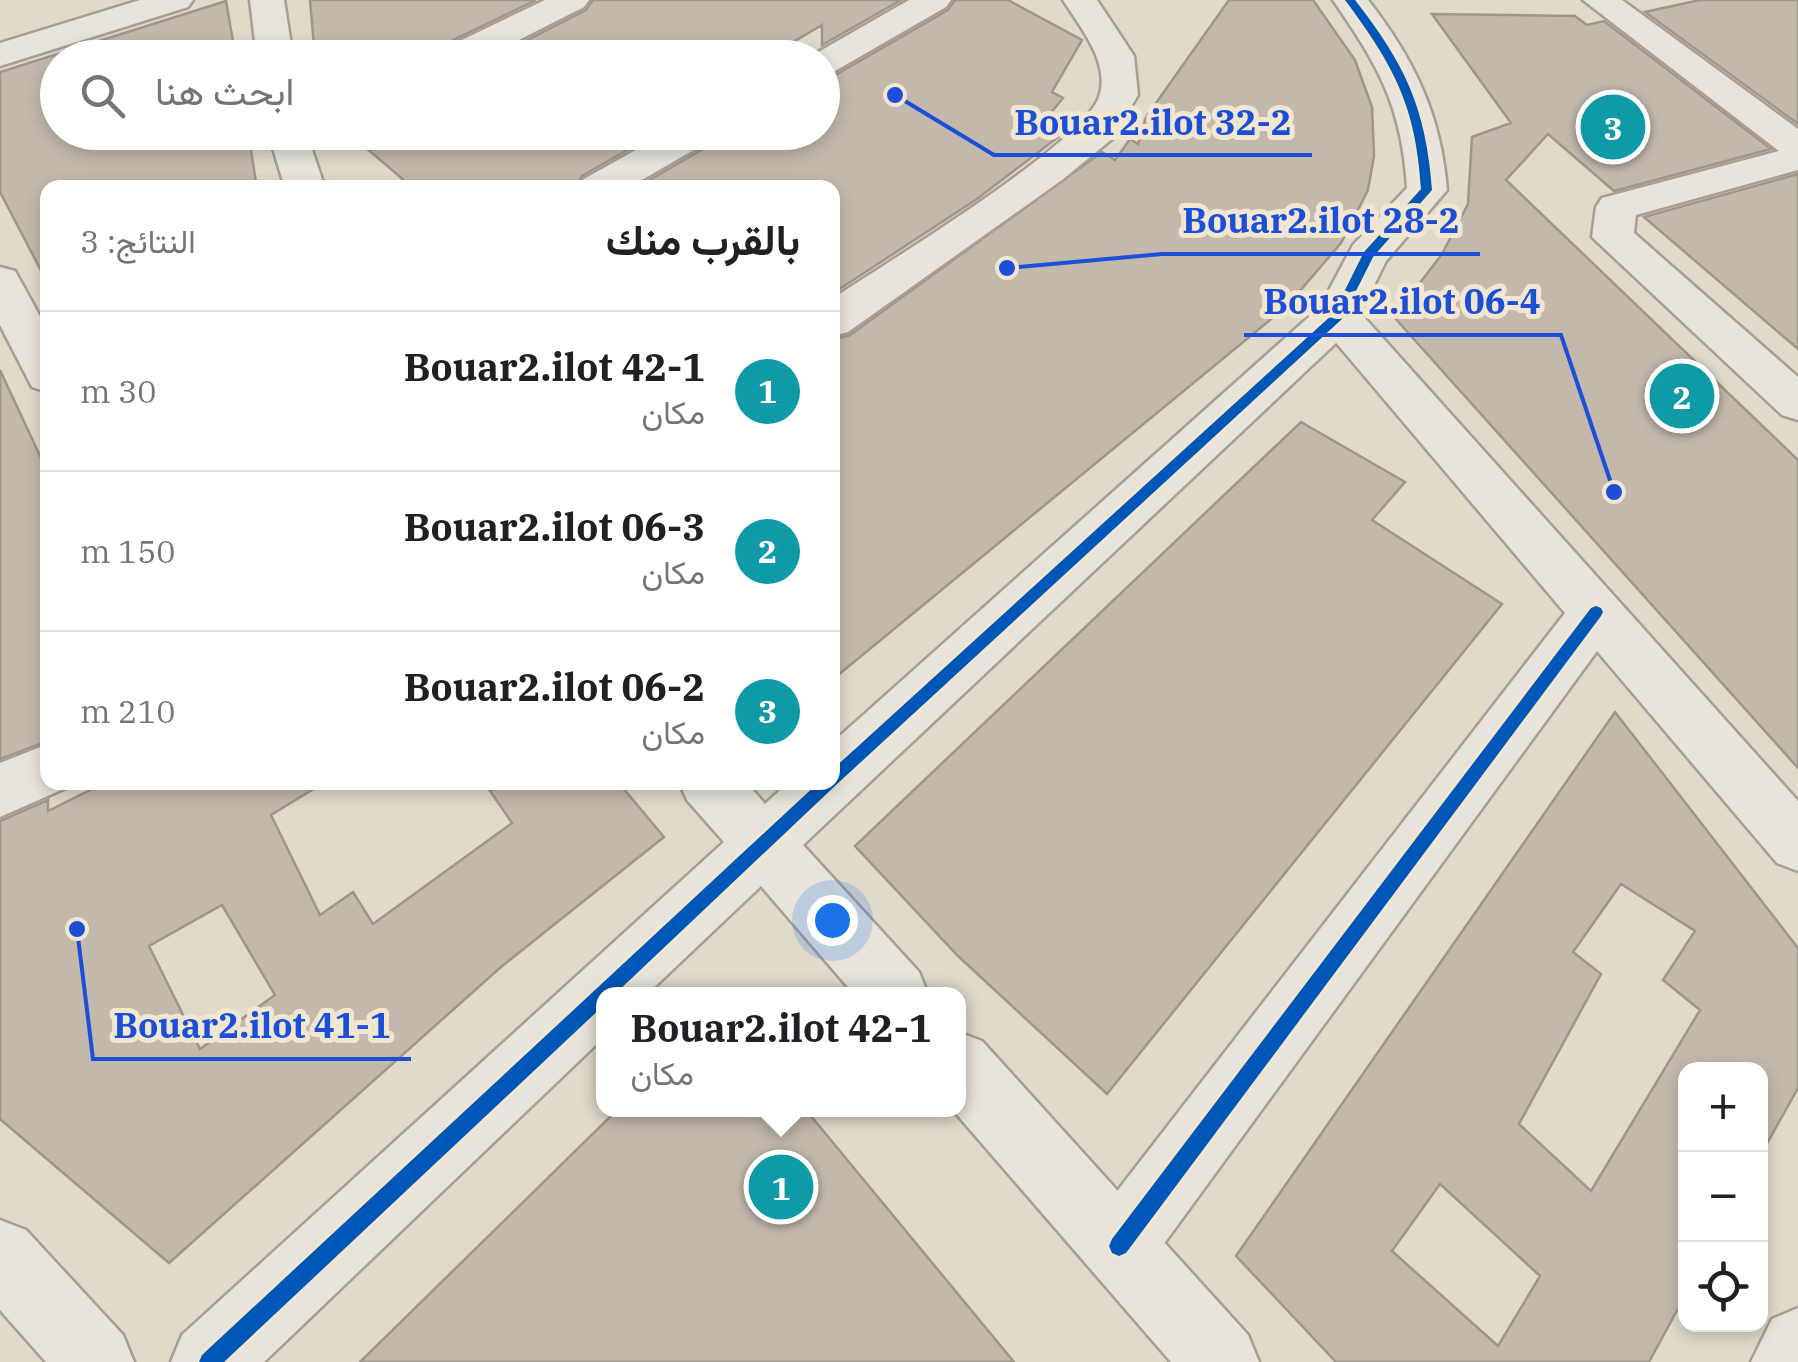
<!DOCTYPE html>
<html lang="ar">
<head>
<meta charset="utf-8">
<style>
  body { margin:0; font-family:"IBM Plex Serif",Vazirmatn,serif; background:#f6f6f6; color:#202124; direction:rtl }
  .controls { position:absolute; right:30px; bottom:30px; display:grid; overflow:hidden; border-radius:20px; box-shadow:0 5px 15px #0003 }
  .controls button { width:90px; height:90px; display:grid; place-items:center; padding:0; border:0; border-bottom:2px solid #e0e0e0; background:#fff; color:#202124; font:50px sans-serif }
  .you { position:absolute; left:832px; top:920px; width:35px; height:35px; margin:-25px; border:8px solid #fff; border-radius:50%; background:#1a73e8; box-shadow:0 0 0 15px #1a73e833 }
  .badge { display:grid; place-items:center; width:65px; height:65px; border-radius:50%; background:#7c3aed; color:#fff; font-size:32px; font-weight:700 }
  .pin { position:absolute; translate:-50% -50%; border:5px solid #fff; box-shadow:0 2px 10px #0006 }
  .popup { position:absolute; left:596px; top:987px; width:370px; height:130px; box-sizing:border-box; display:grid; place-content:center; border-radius:20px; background:#fff; filter:drop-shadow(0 2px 8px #0005); font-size:32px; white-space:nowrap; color:#757577 }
  .popup b { font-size:38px; color:#202124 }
  .popup::after { content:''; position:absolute; left:50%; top:100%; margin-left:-20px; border:20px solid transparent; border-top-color:#fff }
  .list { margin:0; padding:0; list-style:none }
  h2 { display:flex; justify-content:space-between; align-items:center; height:130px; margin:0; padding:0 40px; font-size:42px }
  h2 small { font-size:32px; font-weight:400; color:#757577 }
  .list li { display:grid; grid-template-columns:65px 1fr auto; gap:30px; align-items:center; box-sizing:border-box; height:160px; padding:0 40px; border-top:2px solid #e0e0e0 }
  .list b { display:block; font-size:38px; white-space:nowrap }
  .list p { margin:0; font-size:32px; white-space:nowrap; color:#757577 }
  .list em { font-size:32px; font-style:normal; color:#757577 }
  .icon { flex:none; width:55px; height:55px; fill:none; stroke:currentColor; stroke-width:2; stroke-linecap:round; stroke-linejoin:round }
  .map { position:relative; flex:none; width:1798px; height:1362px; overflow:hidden; direction:ltr }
  .search { position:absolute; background:#fff; box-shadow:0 5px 15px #0003; left:40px; top:40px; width:800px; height:110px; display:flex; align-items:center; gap:25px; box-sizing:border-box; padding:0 35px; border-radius:55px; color:#757577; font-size:38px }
  .panel { position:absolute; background:#fff; box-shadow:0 5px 15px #0003; left:40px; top:180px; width:800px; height:610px; border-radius:20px; direction:rtl }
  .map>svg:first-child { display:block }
  .building { fill:#c3b8ac; stroke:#9f968b; stroke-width:2.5; fill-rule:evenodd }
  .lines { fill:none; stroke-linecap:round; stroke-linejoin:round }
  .minor-casing { stroke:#a59f94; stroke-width:5 }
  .tertiary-casing { stroke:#a59f94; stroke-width:5 }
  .minor { fill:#e8e4db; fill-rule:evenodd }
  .tertiary { fill:#e8e4db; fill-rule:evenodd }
  .cycleway-casing { stroke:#f1e7d0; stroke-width:6 }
  .cycleway { fill:#0057b8; fill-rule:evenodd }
  .leader { fill:none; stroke:#1d4ed8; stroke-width:4 }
  .callout-dot { fill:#1d4ed8; stroke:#f1e7d0; stroke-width:4 }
  .callout-label { font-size:35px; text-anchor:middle; font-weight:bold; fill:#1d4ed8; stroke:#f1e7d0; stroke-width:10; stroke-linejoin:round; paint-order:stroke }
</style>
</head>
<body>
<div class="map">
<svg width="1798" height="1362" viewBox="0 0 1798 1362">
  <rect width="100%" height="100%" fill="#e0dacb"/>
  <path class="building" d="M 310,0 L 536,0 L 439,47 L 433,58 L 315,58 Z
    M 593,0 L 901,0 L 822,45 L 822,25 L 766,58 L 492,58 L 586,10 Z
    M 955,0 L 1008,0 L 1082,40 L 1052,92 L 1063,98 L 1046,119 L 1066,131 L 977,199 L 832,294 L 832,188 L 636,188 L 713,143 L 719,132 L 822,132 L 822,78 L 837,74 L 948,10 Z
    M 1229,0 L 1313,0 L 1355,60 L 1372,107 L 1374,156 L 1368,190 L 1341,243 L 1287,306 L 832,680 L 832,340 L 850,335 L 1102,152 L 1115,160 L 1130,139 L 1138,144 L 1146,117 Z
    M 1700,0 L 1798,0 L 1798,124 L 1645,12 Z
    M 226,1 L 236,58 L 58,58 L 58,132 L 248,132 L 257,188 L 48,188 L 48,284 L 0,192 L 0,72 Z
    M 1432,14 L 1575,16 L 1587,25 L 1604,21 L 1771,149 L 1614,191 L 1548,134 L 1506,180 L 1798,460 L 1798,768 L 1394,317 L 1442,254 L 1468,204 L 1472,137 L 1511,123 Z
    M 391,132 L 511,132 L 534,149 L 562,132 L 659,132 L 582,176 L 575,188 L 413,188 L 365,147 Z
    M 1798,174 L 1798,349 L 1644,217 Z
    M 0,370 L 48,473 L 48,741 L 0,759 Z
    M 1301,422 L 1405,482 L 1372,520 L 1502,604 L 1107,1094 L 958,956 L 855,846 Z
    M 1615,712 L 1798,948 L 1798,1088 L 1760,1156 L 1760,1070 L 1686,1070 L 1686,1294 L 1649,1362 L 1336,1362 L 1236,1256 ZM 1621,884 L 1695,931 L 1663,980 L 1700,1010 L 1591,1191 L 1519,1124 L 1601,974 L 1573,952 ZM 1440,1184 L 1540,1276 L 1498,1346 L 1392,1251 Z
    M 106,782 L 325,782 L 271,815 L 320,915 L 353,892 L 373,924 L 512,823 L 484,782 L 618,782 L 664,837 L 501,967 L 169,1263 L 0,1119 L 0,821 L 48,800 L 48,811 ZM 222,905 L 275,995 L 200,1049 L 149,946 Z
    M 617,1110 L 806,1110 L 1014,1362 L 360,1362 Z"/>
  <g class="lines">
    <g class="minor-casing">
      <path id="minor" d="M 140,0 L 193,0 L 188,7 L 0,66 L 0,43 Z
        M 545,0 L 589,0 L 584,7 L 483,58 L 436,58 L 441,50 Z
        M 909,0 L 951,0 L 946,7 L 835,71 L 822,74 L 822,58 L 808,58 Z
        M 1063,0 L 1097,0 L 1134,56 L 1138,95 L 1112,139 L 1062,180 L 848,332 L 832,336 L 832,299 C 883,265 1084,143 1099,97 C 1111,63 1080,27 1063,0 Z
        M 1583,0 L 1622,0 L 1798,129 L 1798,170 L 1636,215 L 1634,233 L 1798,377 L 1798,420 L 1782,415 L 1592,237 L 1596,207 L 1602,198 L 1779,151 Z
        M 668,132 L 716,132 L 711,140 L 628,188 L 578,188 L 584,179 Z
        M 0,267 L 15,271 L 48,331 L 48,392 L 32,387 L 0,325 Z
        M 1338,301 L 1354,306 L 1798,801 L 1798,871 L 1777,863 L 1597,651 L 1144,1271 L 1119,1282 L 1094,1271 L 1083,1246 L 1094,1221 L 1565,613 L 1322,326 L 1316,316 L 1322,306 Z
        M 48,744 L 48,782 L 70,782 L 68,787 L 0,817 L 0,763 Z
        M 0,1220 L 26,1230 L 123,1335 L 134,1362 L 46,1362 L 0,1310 Z
        M 1798,1308 L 1798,1362 L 1751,1362 L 1772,1319 Z"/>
    </g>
    <g class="tertiary-casing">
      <path id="tertiary" d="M 250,0 L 284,0 L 293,58 L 257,58 Z
        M 1333,0 L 1368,0 C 1414,59 1441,115 1447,190 L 1386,261 L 1354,326 L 803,845 L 919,972 L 928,994 L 854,994 L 761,886 L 647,994 L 604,994 L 604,1037 L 264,1362 L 171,1362 L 182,1335 L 724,842 L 687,800 L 679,782 L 746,782 L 765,804 L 789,782 L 832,782 L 832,743 L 1320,307 L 1353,245 L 1407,188 C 1402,106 1378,65 1333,0 Z
        M 268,132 L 306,132 L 325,188 L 285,188 Z
        M 958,1032 L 982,1041 L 1248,1335 L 1259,1362 L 1171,1362 L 953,1110 L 958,1110 Z"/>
    </g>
    <use href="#minor" class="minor"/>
    <use href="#tertiary" class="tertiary"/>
    <g class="cycleway-casing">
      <path id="cycleway" d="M 1345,0 L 1355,0 C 1405,64 1426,108 1432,190 L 1373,257 L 1342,319 L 836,785 L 615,994 L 604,994 L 604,1005 L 224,1362 L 199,1362 L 202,1355 L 819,782 L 832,782 L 832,770 L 1333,314 L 1364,252 L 1421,189 C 1416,106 1394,66 1345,0 Z
        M 1596,606 L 1601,608 L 1603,612 L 1601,616 L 1126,1253 L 1119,1256 L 1112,1253 L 1109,1246 L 1112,1239 L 1591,608 Z"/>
    </g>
    <use href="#cycleway" class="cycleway"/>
  </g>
  <path class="leader" d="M895 95L994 155H1312M1007 268L1162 254H1480M1614 492L1561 335H1244M77 929L93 1059H411"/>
  <g class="callout-dot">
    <circle cx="895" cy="95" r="10"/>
    <circle cx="1007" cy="268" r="10"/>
    <circle cx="1614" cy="492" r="10"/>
    <circle cx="77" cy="929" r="10"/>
  </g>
  <g class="callout-label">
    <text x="1153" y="135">Bouar2.ilot 32-2</text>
    <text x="1321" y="233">Bouar2.ilot 28-2</text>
    <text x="1402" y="314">Bouar2.ilot 06-4</text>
    <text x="252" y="1038">Bouar2.ilot 41-1</text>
  </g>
</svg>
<div class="controls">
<button>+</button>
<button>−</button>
<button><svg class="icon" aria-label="locate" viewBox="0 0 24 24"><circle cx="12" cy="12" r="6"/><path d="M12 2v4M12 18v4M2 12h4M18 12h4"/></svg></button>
</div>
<div class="you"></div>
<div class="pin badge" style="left:781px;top:1187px;background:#0f9aa8">1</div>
<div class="popup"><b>Bouar2.ilot 42-1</b>مكان</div>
<div class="pin badge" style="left:1682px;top:396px;background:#0f9aa8">2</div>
<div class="pin badge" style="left:1613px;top:127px;background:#0f9aa8">3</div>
<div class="search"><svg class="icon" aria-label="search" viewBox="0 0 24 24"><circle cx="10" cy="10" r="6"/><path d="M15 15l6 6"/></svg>ابحث هنا</div>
<section class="panel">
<h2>بالقرب منك<small>النتائج: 3</small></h2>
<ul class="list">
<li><span class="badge" style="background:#0f9aa8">1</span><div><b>Bouar2.ilot 42-1</b><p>مكان</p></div><em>30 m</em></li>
<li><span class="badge" style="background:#0f9aa8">2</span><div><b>Bouar2.ilot 06-3</b><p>مكان</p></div><em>150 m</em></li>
<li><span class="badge" style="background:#0f9aa8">3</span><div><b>Bouar2.ilot 06-2</b><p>مكان</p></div><em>210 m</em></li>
</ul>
</section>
</div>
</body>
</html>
